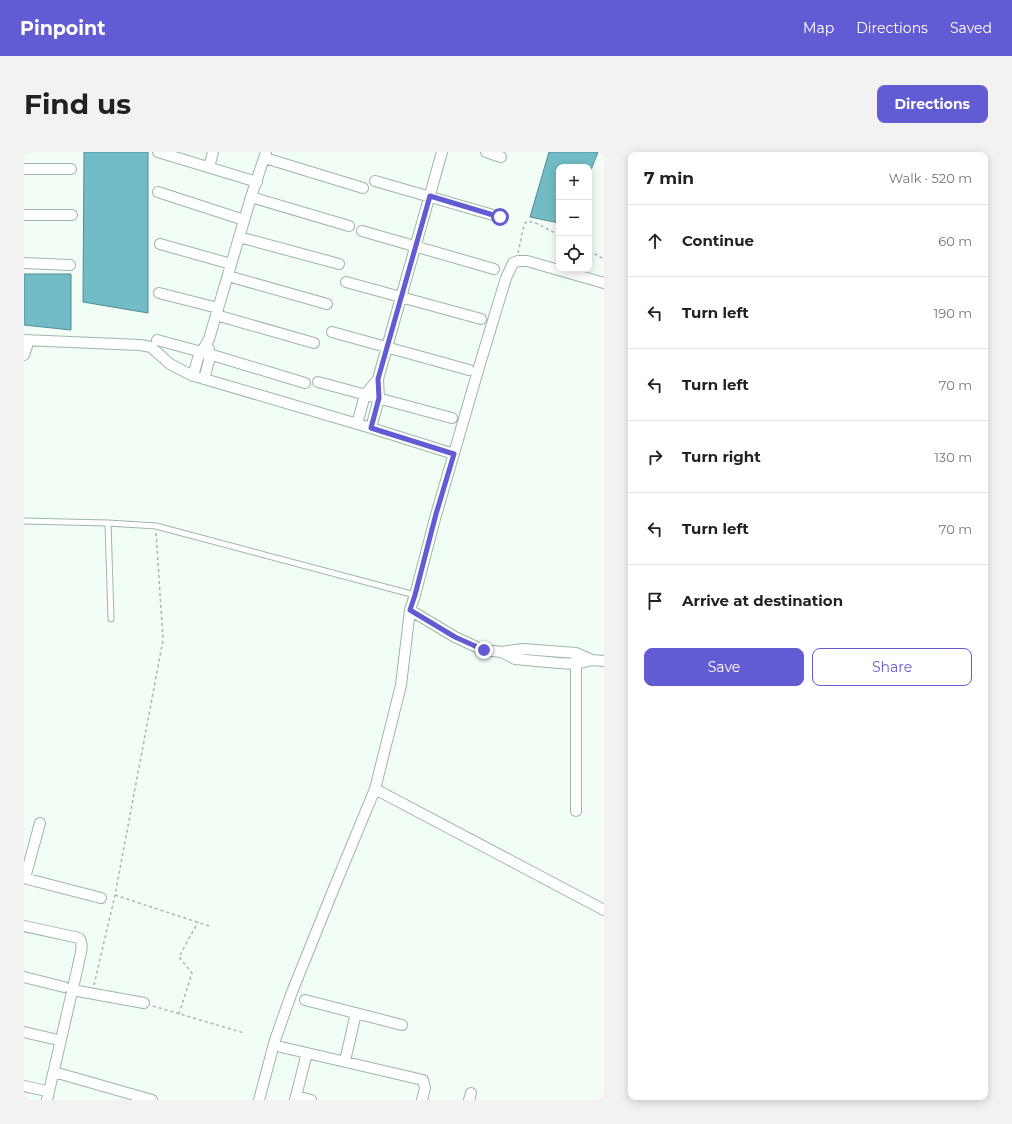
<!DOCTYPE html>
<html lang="en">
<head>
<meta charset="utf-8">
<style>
  body { margin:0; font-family:Montserrat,sans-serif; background:#f2f2f2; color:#202124 }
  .controls { position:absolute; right:12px; top:12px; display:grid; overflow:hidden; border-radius:8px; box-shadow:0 2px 10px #0003 }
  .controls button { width:36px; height:36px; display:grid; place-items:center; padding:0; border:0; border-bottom:1px solid #e0e0e0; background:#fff; color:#202124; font:20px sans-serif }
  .stop { position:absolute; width:12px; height:12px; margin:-9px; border:3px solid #635bd4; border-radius:50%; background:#fff }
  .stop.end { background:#635bd4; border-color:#fff; box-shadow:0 1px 4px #0008 }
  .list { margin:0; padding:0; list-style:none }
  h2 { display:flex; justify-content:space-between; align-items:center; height:52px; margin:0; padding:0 16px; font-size:17px }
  h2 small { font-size:13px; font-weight:400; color:#757577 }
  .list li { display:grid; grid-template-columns:26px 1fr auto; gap:12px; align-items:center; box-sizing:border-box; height:72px; padding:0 16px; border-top:1px solid #e0e0e0 }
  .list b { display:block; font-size:15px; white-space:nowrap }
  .list em { font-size:13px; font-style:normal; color:#757577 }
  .actions { display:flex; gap:8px; padding:12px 16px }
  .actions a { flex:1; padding:9px 0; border:1px solid #635bd4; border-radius:8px; text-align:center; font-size:14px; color:#635bd4 }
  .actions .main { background:#635bd4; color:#fff }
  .icon { flex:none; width:22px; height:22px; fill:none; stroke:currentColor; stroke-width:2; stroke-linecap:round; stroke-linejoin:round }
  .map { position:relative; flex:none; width:580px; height:948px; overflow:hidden; border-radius:8px }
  header { display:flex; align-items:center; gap:24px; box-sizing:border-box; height:56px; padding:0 20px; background:#635bd4; color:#fff }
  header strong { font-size:19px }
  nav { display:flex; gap:22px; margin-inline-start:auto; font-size:14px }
  .intro { display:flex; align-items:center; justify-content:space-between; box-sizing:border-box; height:96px; padding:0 24px }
  h1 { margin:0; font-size:28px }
  .button { padding:10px 18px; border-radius:8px; background:#635bd4; color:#fff; font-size:14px; font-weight:700 }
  main { display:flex; gap:24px; padding:0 24px }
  aside { flex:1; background:#fff; border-radius:8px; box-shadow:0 2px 10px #0003 }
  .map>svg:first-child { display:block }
  .water { fill:#71bcc6; stroke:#548b90 }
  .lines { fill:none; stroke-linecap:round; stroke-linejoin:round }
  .lane-casing { stroke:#9db7a6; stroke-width:7 }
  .street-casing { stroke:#9db7a6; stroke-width:12 }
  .path { stroke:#abb5ae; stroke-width:1.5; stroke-dasharray:3 3; stroke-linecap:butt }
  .lane { stroke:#fff; stroke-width:5 }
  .street { stroke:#fff; stroke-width:10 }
  .route { stroke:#635bd4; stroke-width:5 }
</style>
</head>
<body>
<header>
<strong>Pinpoint</strong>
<nav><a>Map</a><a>Directions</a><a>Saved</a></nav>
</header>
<div class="intro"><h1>Find us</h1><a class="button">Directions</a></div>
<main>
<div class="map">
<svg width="580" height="948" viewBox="0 0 580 948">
  <rect width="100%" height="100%" fill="#f2fdf6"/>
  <path class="water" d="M 60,0 L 124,0 L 124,161 L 59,150 Z
    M 525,0 L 574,0 L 565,23 L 565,15 L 535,15 L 535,71 L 506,65 Z
    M 0,122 L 47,122 L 47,178 L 0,173 Z"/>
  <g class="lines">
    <g class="lane-casing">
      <path id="lane" d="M 0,369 L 84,371 L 87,467
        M 84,371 L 132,374 L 391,443"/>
    </g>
    <g class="street-casing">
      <path id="street" d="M 134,0 L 233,30
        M 462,0 L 477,5
        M 241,6 L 339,36
        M 185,15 L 189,0
        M 0,17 L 47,17
        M 351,29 L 476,65
        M 134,40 L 220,68
        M 227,45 L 242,0
        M 0,63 L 48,63
        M 338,79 L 470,117
        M 215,85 L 315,112
        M 136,92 L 207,112
        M 0,111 L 46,113
        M 204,124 L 303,152
        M 322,130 L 457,167
        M 135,141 L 194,156
        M 192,163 L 290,191
        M 308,180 L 445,218
        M 0,188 L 116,193 L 127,195 L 146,212 L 167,223 L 347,276 L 430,302
        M 133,188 L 185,202 L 281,231
        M 0,203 L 5,188
        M 169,224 L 174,206 L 185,187 L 227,45 L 325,74
        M 180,227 L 185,209 L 185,197
        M 294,230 L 428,266
        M 333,272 L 341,243 L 354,227
        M 347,276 L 355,246 L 354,227 L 418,0
        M 386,458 L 431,485 L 459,498 L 478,500 L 499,497 L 552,501 L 568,508
        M 478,500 L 491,507 L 534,511 L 552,512 L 568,508 L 580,509
        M 351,637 L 580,758
        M 552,659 L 552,501
        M 0,726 L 77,746
        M 1,726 L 16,671
        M 0,774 L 55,786 C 61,793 55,806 54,814 L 23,948
        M 0,825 L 40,835
        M 48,838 L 120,851
        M 281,848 L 378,873
        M 0,880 L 30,887
        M 257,895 L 283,901
        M 321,909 L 332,861
        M 30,920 L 128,948
        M 0,934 L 18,938
        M 272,944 L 287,948
        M 235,948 L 251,888 L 268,840 L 310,736 L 351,637 L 377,533 L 386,458 L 391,443 L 412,363 L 458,205 L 482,126 L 489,111 L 494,109 L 503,109 L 580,131
        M 271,948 L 283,901 L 399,928 L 401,936 L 398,948
        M 445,948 L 447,941"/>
    </g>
    <path class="path" d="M 565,99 L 580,107
      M 494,101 L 500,73 L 503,69 L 514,72 L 535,83
      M 91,743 L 188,775
      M 70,833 L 91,743 L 139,488 L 132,380
      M 129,854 L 220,881
      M 155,862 L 168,821 L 155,805 L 174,770"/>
    <use href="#lane" class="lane"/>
    <use href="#street" class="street"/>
  </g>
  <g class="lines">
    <path class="route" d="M 460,498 L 431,485 L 386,458 L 391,443 L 412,362 L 430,302 L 347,276 L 355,246 L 354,227 L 406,44 L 476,65"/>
  </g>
</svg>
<div class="controls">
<button>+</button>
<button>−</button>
<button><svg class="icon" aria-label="locate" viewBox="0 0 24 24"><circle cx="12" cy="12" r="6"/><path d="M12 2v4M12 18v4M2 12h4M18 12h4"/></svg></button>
</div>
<div class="stop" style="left:476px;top:65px"></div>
<div class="stop end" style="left:460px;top:498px"></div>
</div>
<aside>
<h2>7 min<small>Walk · 520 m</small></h2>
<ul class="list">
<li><svg class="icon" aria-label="ahead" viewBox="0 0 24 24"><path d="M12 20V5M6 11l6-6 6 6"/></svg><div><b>Continue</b></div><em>60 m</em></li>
<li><svg class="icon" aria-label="left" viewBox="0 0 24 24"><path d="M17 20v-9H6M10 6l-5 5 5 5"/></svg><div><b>Turn left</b></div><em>190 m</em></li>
<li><svg class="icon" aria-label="left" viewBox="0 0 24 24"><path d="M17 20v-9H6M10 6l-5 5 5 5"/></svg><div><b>Turn left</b></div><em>70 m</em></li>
<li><svg class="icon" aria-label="right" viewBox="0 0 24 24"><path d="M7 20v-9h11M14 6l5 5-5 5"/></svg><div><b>Turn right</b></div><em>130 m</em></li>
<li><svg class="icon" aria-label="left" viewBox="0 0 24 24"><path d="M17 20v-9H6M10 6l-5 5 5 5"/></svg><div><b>Turn left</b></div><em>70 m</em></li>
<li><svg class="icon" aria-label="arrive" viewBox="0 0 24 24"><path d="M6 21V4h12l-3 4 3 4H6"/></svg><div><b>Arrive at destination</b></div></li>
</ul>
<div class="actions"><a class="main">Save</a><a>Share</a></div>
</aside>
</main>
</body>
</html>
